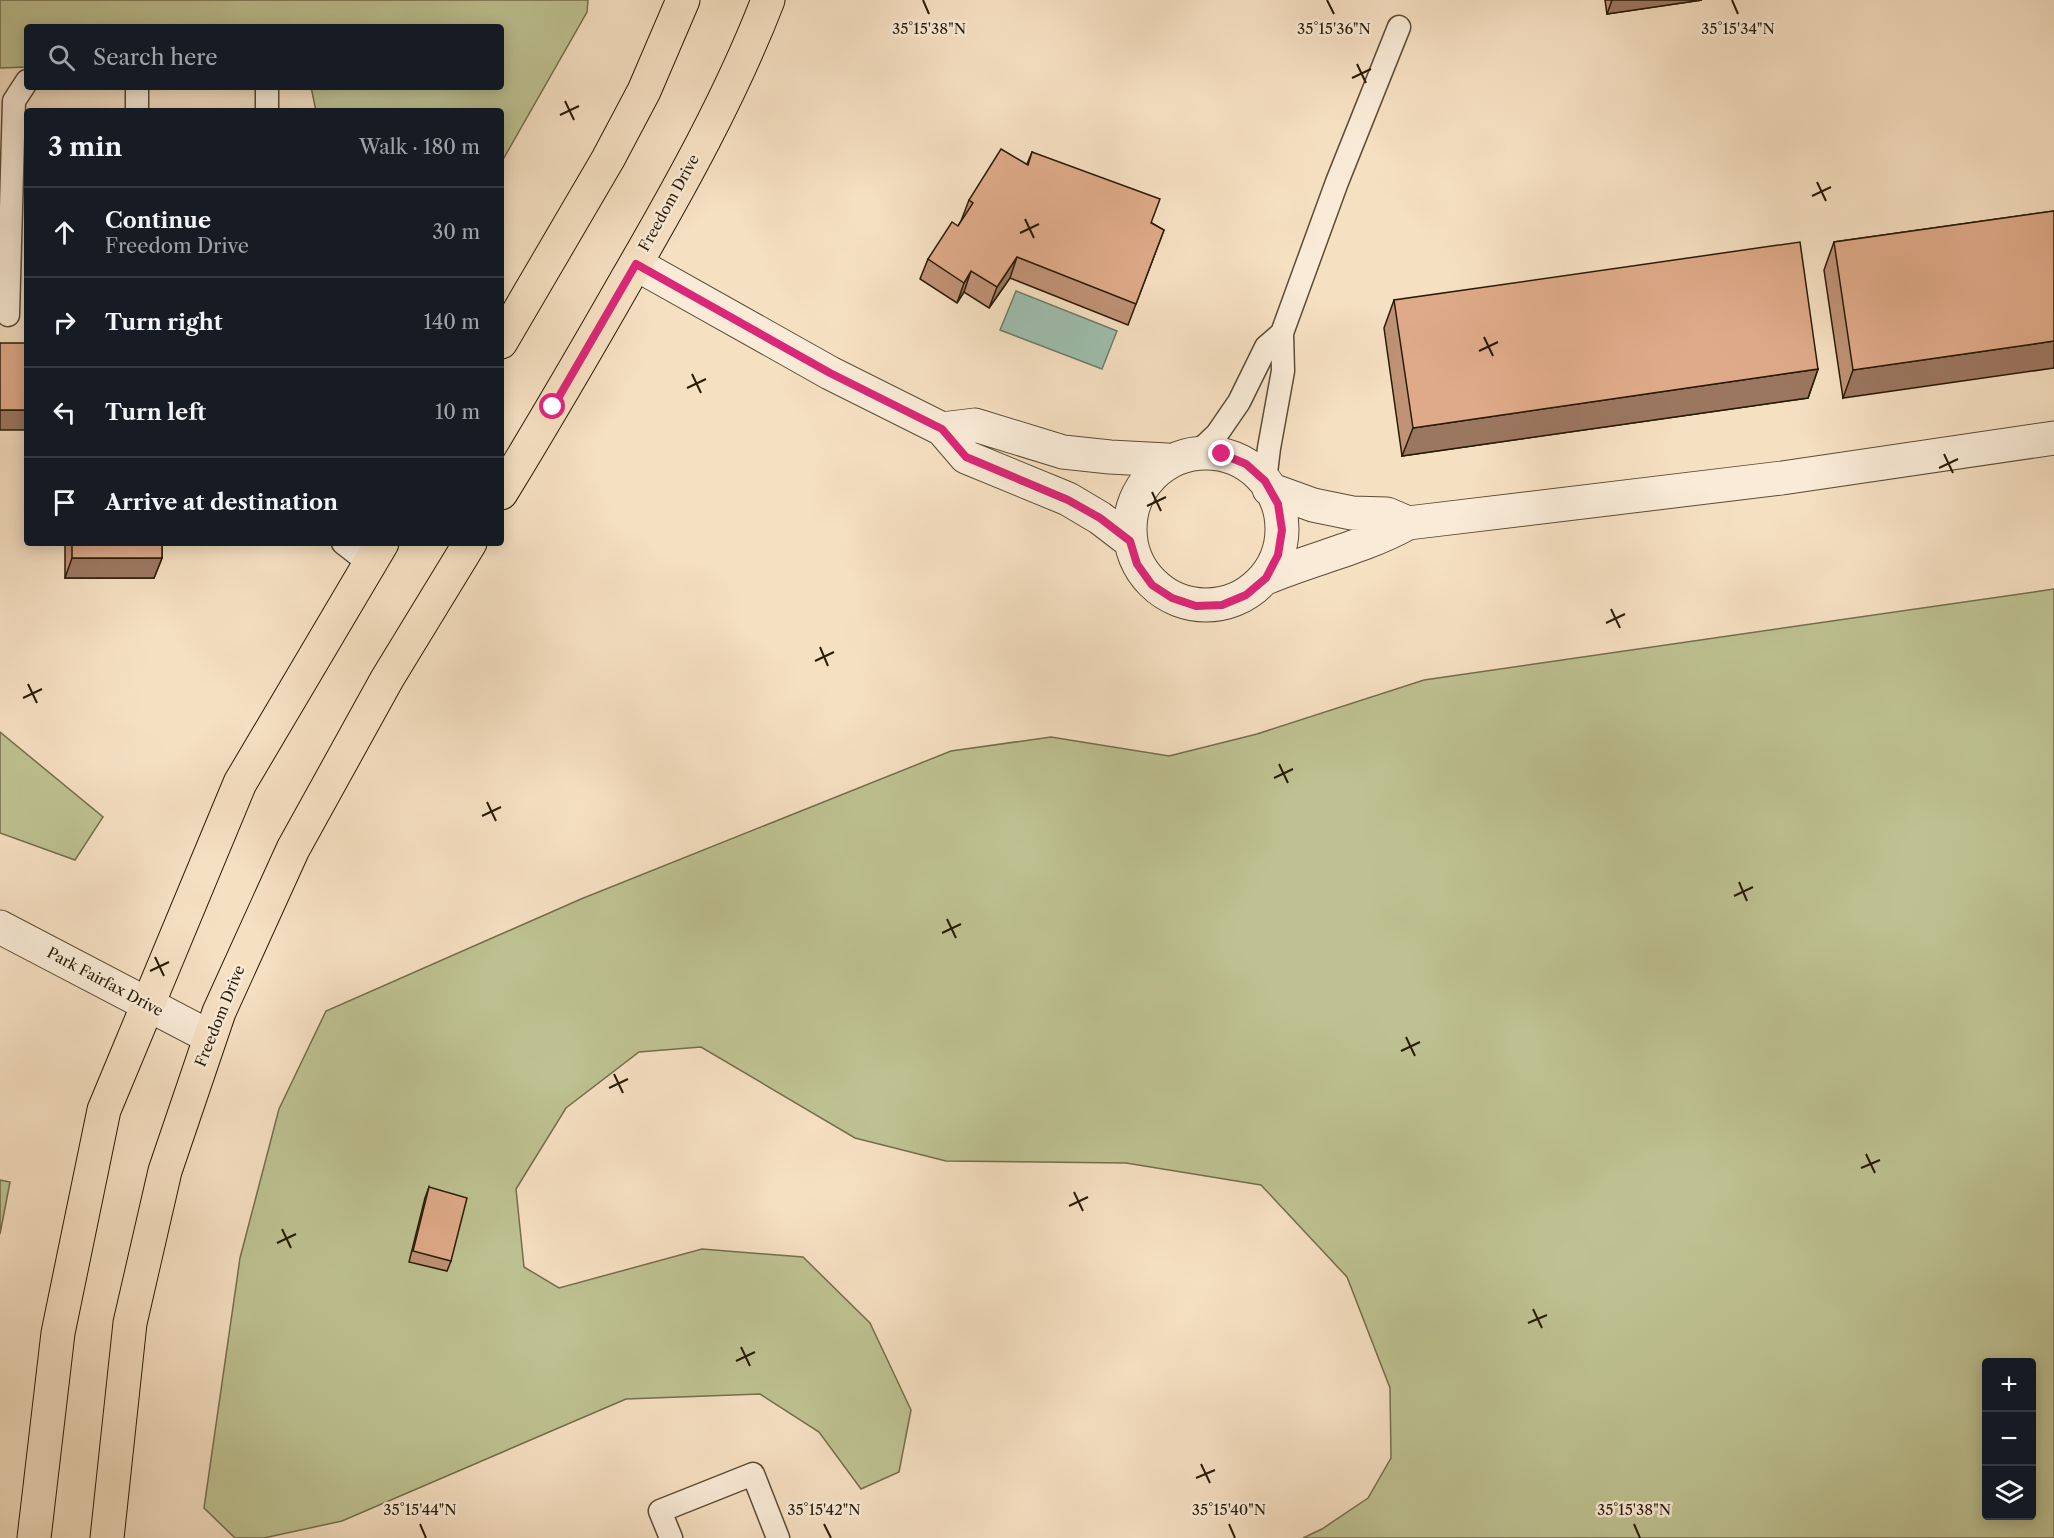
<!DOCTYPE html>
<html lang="en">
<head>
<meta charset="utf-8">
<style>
  body { margin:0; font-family:"Libre Caslon Text",serif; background:#242831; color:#f1f3f6 }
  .controls { position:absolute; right:18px; bottom:18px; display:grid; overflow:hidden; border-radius:6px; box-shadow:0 3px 15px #0003 }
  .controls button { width:54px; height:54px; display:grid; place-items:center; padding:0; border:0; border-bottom:2px solid #363941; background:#171b24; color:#f1f3f6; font:30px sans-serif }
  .stop { position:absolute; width:18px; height:18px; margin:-14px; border:4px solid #db2777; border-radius:50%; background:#fff }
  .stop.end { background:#db2777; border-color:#fff; box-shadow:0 2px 6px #0008 }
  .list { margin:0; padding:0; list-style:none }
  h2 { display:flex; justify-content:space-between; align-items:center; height:78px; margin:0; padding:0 24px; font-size:26px }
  h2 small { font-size:20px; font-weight:400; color:#9ea1a6 }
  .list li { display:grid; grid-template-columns:39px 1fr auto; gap:18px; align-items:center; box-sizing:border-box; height:90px; padding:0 24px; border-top:2px solid #363941 }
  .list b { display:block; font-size:22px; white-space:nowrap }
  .list p { margin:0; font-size:20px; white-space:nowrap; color:#9ea1a6 }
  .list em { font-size:20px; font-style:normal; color:#9ea1a6 }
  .icon { flex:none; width:33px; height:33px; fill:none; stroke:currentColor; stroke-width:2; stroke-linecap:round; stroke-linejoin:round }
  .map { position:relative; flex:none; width:2054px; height:1538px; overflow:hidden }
  .search { position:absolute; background:#171b24; box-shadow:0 3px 15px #0003; left:24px; top:24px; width:480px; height:66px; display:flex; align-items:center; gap:15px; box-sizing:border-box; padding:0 21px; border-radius:6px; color:#9ea1a6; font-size:22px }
  .panel { position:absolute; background:#171b24; box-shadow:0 3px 15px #0003; left:24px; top:108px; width:480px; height:438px; border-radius:6px }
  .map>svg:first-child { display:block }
  .green { fill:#bec292; stroke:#746e4c; stroke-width:1.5; fill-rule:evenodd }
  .water { fill:#9dbeae; stroke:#6f7d6b; stroke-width:1.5 }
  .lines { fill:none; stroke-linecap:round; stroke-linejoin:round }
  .service-casing { stroke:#5c4c35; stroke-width:25 }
  .minor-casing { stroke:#5c4c35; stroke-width:35 }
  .primary-casing { stroke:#291b06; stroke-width:35 }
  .service { stroke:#f9ebd7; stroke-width:22 }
  .minor { stroke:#f9ebd7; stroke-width:33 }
  .primary { stroke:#f6e0c2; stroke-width:33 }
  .wall { fill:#c09276; stroke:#291b06; stroke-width:1.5 }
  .shaded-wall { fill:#9c7760; stroke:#291b06; stroke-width:1.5 }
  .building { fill:#dfaa89; stroke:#291b06; stroke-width:1.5 }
  .route { stroke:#db2777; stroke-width:8 }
  .ticks { fill:none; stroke:#291b06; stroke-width:2 }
  .labels { text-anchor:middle; stroke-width:5; stroke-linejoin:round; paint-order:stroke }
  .street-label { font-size:15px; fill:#291b06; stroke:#f9ebd7 }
  .ticks-label { font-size:15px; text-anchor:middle; fill:#291b06; stroke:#f9ebd7; stroke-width:5; stroke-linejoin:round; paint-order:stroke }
</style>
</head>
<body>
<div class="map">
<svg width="2054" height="1538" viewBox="0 0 2054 1538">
  <rect width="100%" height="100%" fill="#f6e0c2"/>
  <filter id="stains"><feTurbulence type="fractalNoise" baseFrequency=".00333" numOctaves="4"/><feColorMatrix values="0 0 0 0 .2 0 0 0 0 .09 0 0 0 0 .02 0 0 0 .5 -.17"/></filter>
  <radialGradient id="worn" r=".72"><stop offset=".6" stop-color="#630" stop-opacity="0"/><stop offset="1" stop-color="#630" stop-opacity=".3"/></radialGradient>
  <path class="green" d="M 0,0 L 588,0 L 587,12 L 501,163 L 501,111 L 316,111 L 311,87 L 501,87 L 501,27 L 27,27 L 27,67 L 0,68 Z
    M 2054,589 L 2054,1538 L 1303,1538 L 1322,1529 L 1368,1498 L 1391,1458 L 1390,1388 L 1347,1277 L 1261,1185 L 1126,1163 L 946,1161 L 855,1138 L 701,1047 L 639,1052 L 566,1108 L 516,1189 L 524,1267 L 559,1288 L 702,1249 L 803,1257 L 870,1323 L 911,1410 L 899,1472 L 861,1489 L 819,1432 L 760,1394 L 626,1399 L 342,1521 L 264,1538 L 235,1538 L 204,1508 L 240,1258 L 279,1109 L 326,1011 L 581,899 L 951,751 L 1051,737 L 1169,756 L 1257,734 L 1424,680 ZM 1986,1362 L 2032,1362 L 2032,1516 L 1986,1516 Z
    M 0,732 L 103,817 L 75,860 L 0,833 Z
    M 0,1180 L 10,1182 L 0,1234 Z"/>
  <path class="water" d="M 1016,291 L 1117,331 L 1102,369 L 1000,330 Z"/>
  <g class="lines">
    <g class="service-casing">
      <path id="service" d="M 137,87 L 137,111
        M 267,87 L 267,111
        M 8,315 L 14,101 L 27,81
        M 1197,453 L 1217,434 L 1239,402 L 1266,347 L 1282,333
        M 1265,481 L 1269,448 L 1283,371 L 1282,333 L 1337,182 L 1399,27
        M 343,543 L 370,564
        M 671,1538 L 660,1511 L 753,1474 L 778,1538"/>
    </g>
    <g class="minor-casing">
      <path id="minor" d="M 636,264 L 830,373 L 942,429 L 966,457 L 1068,499 L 1100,518 L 1130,541
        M 942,429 L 975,425 L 1063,452 L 1110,457 L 1167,460
        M1130 529a76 76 0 1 1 152 0a76 76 0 1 1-152 0Z
        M 1269,489 L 1313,505 L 1352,513 L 1387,514 L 1408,523
        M 1266,578 C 1313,558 1363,548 1408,523 L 1782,478 L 2054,438
        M 0,927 L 210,1037"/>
    </g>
    <g class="primary-casing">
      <path id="primary" d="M 501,342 L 608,159 L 644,91 L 683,0
        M 501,493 C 545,421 587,349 628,277 C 680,187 731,96 768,0
        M 34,1538 L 58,1333 L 104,1110 L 240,783 L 382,543
        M 107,1538 L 130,1323 L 165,1171 L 219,1012 L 293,849 L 387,679 L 470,543"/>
    </g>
    <use href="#service" class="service"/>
    <use href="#minor" class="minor"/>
    <use href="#primary" class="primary"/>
  </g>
  <path class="wall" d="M 1605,0 L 1702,0 L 1607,14 Z
    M 1032,152 L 1164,230 L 1128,325 L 1010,278 L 989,308 L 964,292 L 957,303 L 920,279 L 928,259 L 958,226 L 961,221 L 969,200 L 1027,164 Z
    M 2054,211 L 1843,398 L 1824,270 L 1834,242 Z
    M 1394,300 L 1818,369 L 1808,398 L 1402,456 L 1384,328 Z
    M 65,543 L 162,543 L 162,558 L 154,578 L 65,578 Z
    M 429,1187 L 451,1261 L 447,1271 L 409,1262 L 425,1198 Z"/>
  <path class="shaded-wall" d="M 1612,0 L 1702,0 L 1607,14 Z
    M 1017,257 L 1010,278 L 989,308 L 997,287 Z
    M 971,271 L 964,292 L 957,303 L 964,283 Z
    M 2054,341 L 2054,368 L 1843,398 L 1853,370 Z
    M 1818,369 L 1808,398 L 1402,456 L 1413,428 Z
    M 0,410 L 27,410 L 27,430 L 0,430 Z
    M 72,558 L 162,558 L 154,578 L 65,578 Z"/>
  <path class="building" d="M 1001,149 L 1028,165 L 1032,152 L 1160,199 L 1151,223 L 1164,230 L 1136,304 L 1017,257 L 997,287 L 971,271 L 964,283 L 928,259 L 952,222 L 958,226 L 973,203 L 969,200 Z
    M 2054,211 L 2054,341 L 1853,370 L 1834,242 Z
    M 1800,242 L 1818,369 L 1413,428 L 1394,300 Z
    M 0,343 L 27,343 L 27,410 L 0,410 Z
    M 72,543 L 162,543 L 162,558 L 72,558 Z
    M 429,1187 L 467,1198 L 451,1261 L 413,1251 Z"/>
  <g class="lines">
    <path class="route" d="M 553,407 L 636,264 L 830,373 L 942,429 L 966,457 L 1068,500 L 1100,518 L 1130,541 L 1137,564 L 1152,585 L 1172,598 L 1196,606 L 1222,605 L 1246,595 L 1266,578 L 1278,555 L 1282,530 L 1278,504 L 1265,481 L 1246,464 L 1222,454"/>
  </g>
  <path class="ticks" d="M 923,0 L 929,14M 1327,0 L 1334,14M 1732,0 L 1738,14M 1357,64 L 1366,83M 1352,78 L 1371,69M 565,101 L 574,120M 560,115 L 579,106M 1817,182 L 1826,201M 1812,196 L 1831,187M 1025,219 L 1034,238M 1020,233 L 1039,224M 1484,337 L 1493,356M 1479,351 L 1498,342M 692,374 L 701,393M 687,388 L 706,379M 1944,454 L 1953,473M 1939,468 L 1958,459M 1152,492 L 1161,511M 1147,506 L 1166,497M 1611,609 L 1620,628M 1606,623 L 1625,614M 820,647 L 828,666M 815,661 L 834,652M 28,684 L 37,703M 23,698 L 42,689M 1279,764 L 1288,783M 1274,778 L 1293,769M 487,802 L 496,821M 482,816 L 501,807M 1739,882 L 1747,901M 1734,896 L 1753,887M 947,919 L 956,938M 942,933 L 961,924M 155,957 L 164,976M 150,971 L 169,962M 1406,1037 L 1415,1056M 1401,1051 L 1420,1042M 614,1074 L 623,1093M 609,1088 L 628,1079M 1866,1154 L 1875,1173M 1861,1168 L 1880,1160M 1074,1192 L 1083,1211M 1069,1206 L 1088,1197M 282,1229 L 291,1248M 277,1243 L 296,1234M 1533,1309 L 1542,1328M 1528,1323 L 1547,1315M 741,1347 L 750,1366M 736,1361 L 755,1352M 1201,1464 L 1210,1483M 1196,1478 L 1215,1470M 420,1524 L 426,1538M 824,1524 L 831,1538M 1229,1524 L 1235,1538M 1634,1524 L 1640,1538"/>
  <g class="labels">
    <g class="street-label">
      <text transform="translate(669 203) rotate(-61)" y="5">Freedom Drive</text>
      <text transform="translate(105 982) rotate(28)" y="5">Park Fairfax Drive</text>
      <text transform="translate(220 1016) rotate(-68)" y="5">Freedom Drive</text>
    </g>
  </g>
  <g class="ticks-label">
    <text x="929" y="34">35°15'38"N</text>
    <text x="1334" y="34">35°15'36"N</text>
    <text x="1738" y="34">35°15'34"N</text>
    <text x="420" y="1515">35°15'44"N</text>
    <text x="824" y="1515">35°15'42"N</text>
    <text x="1229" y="1515">35°15'40"N</text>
    <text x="1634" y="1515">35°15'38"N</text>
  </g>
  <rect width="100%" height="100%" filter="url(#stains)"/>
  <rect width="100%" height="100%" fill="url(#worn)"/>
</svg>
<div class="controls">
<button>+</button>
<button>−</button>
<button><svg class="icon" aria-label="layers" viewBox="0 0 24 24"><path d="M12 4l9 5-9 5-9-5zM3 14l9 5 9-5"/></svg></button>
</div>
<div class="stop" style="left:553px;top:407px"></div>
<div class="stop end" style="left:1222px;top:454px"></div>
<div class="search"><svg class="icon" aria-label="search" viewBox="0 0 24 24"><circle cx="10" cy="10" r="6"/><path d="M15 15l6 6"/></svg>Search here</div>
<section class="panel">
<h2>3 min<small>Walk · 180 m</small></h2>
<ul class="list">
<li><svg class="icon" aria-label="ahead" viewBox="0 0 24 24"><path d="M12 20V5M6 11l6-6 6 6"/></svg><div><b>Continue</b><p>Freedom Drive</p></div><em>30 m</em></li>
<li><svg class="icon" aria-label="right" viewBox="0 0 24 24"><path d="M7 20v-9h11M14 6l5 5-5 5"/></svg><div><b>Turn right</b></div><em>140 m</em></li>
<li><svg class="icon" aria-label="left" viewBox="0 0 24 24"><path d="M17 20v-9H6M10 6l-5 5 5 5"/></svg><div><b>Turn left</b></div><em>10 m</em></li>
<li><svg class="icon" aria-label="arrive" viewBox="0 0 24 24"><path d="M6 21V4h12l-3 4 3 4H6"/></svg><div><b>Arrive at destination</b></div></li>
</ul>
</section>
</div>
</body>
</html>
